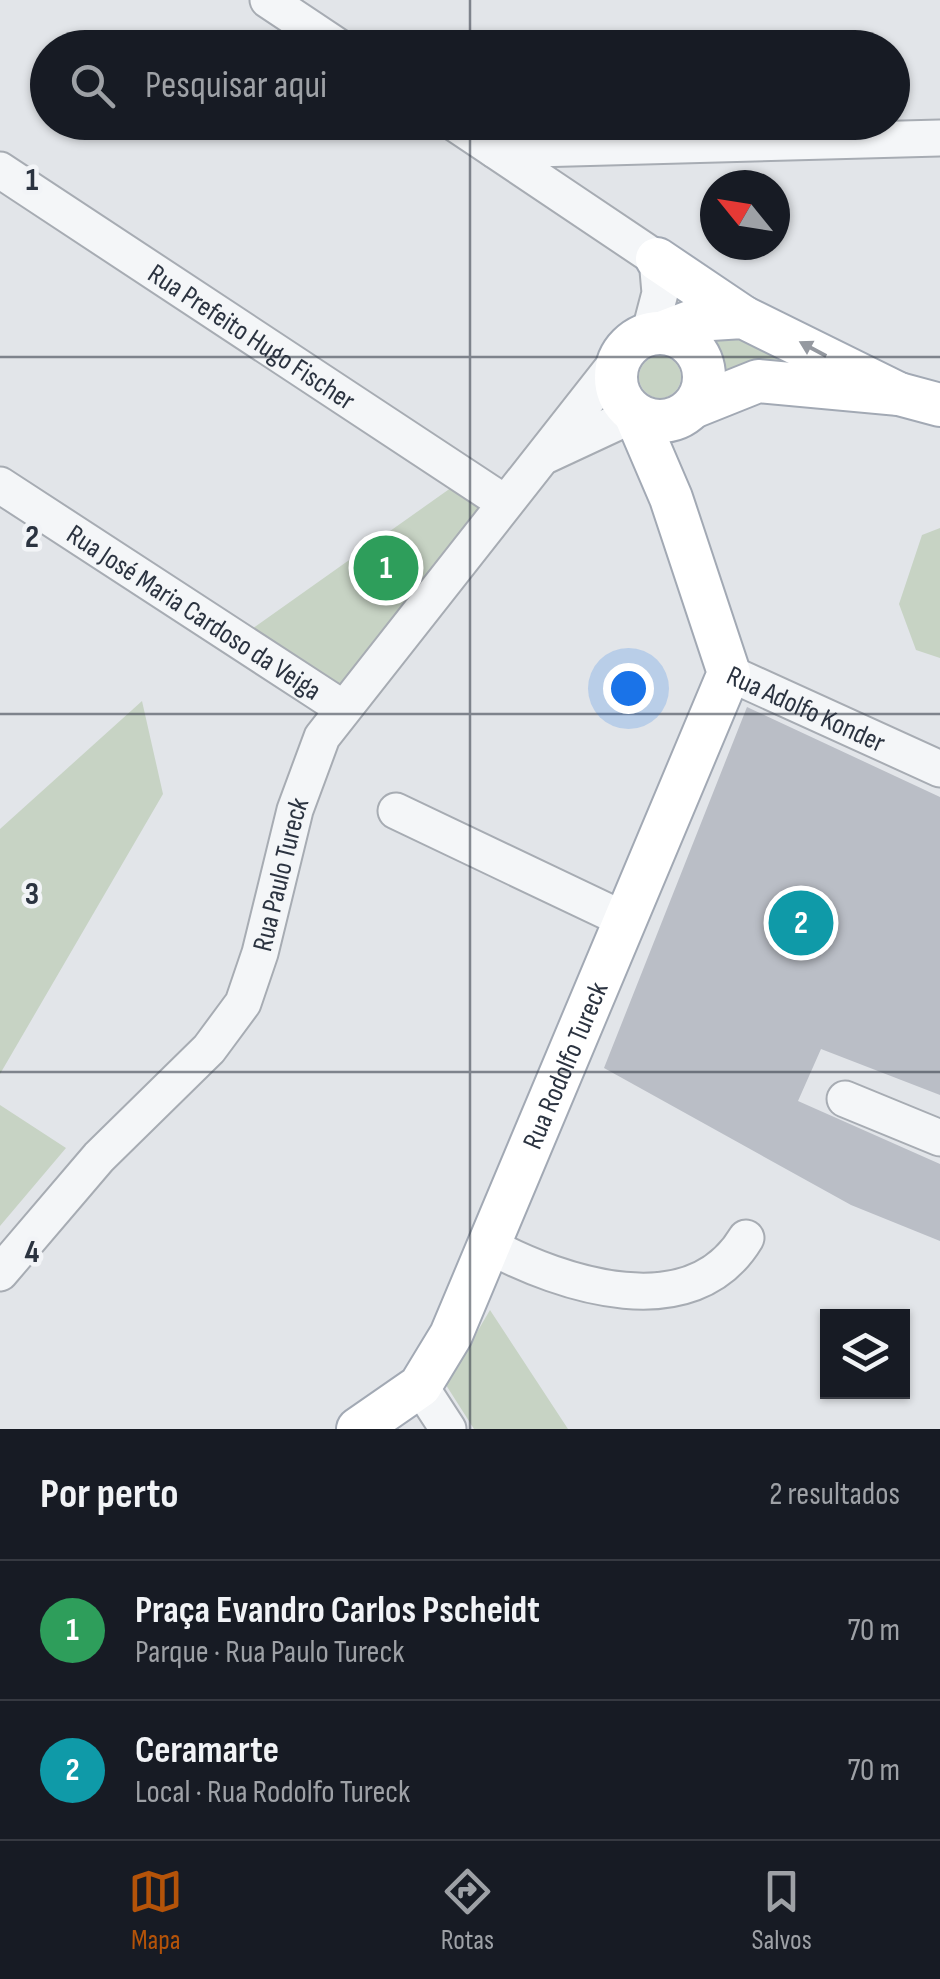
<!DOCTYPE html>
<html lang="pt">
<head>
<meta charset="utf-8">
<style>
  body { margin:0; font-family:"Sofia Sans Condensed",sans-serif; background:#20242c; color:#f1f3f6 }
  .controls { position:absolute; right:30px; bottom:30px; display:grid; overflow:hidden; border-radius:0px; box-shadow:0 2px 8px #0004 }
  .controls button { width:90px; height:90px; display:grid; place-items:center; padding:0; border:0; border-bottom:2px solid #363941; background:#171b24; color:#f1f3f6; font:50px sans-serif }
  .compass { position:absolute; left:700px; top:170px; width:90px; height:90px; border-radius:50%; background:#171b24; box-shadow:0 2px 8px #0004; rotate:300deg }
  .you { position:absolute; left:628px; top:688px; width:35px; height:35px; margin:-25px; border:8px solid #fff; border-radius:50%; background:#1a73e8; box-shadow:0 0 0 15px #1a73e833 }
  .badge { display:grid; place-items:center; width:65px; height:65px; border-radius:50%; background:#b45309; color:#fff; font-size:32px; font-weight:700 }
  .pin { position:absolute; translate:-50% -50%; border:5px solid #fff; box-shadow:0 2px 10px #0006 }
  .list { margin:0; padding:0; list-style:none }
  h2 { display:flex; justify-content:space-between; align-items:center; height:130px; margin:0; padding:0 40px; font-size:42px }
  h2 small { font-size:32px; font-weight:400; color:#9ea1a6 }
  .list li { display:grid; grid-template-columns:65px 1fr auto; gap:30px; align-items:center; box-sizing:border-box; height:140px; padding:0 40px; border-top:2px solid #363941 }
  .list b { display:block; font-size:38px; white-space:nowrap }
  .list p { margin:0; font-size:32px; white-space:nowrap; color:#9ea1a6 }
  .list em { font-size:32px; font-style:normal; color:#9ea1a6 }
  .icon { flex:none; width:55px; height:55px; fill:none; stroke:currentColor; stroke-width:2; stroke-linecap:round; stroke-linejoin:round }
  .map { position:relative; flex:none; width:940px; height:1429px; overflow:hidden }
  .search { position:absolute; background:#171b24; box-shadow:0 2px 8px #0004; left:30px; right:30px; top:30px; height:110px; display:flex; align-items:center; gap:25px; box-sizing:border-box; padding:0 35px; border-radius:55px; color:#9ea1a6; font-size:38px }
  .sheet { height:410px; background:#171b24 }
  nav { display:flex; justify-content:space-around; align-items:center; box-sizing:border-box; height:140px; border-top:2px solid #363941; background:#171b24; font-size:28px; color:#9ea1a6 }
  nav a { display:grid; justify-items:center; gap:5px }
  nav .on { color:#b45309 }
  .map>svg:first-child { display:block }
  .green { fill:#c7d3c4 }
  .building { fill:#babec6 }
  .lines { fill:none; stroke-linecap:round; stroke-linejoin:round }
  .minor-casing { stroke:#a7acb3; stroke-width:39 }
  .major-casing { stroke:#a2a9b4; stroke-width:46 }
  .minor { stroke:#f4f6f8; stroke-width:35 }
  .major { stroke:#fff; stroke-width:42 }
  .oneway { fill:#9599a0 }
  .grid { fill:none; stroke:#2b3340; stroke-width:2.5; stroke-opacity:0.55 }
  .labels { text-anchor:middle; stroke-width:9; stroke-linejoin:round; paint-order:stroke }
  .street-label { font-size:28px; fill:#2b3340; stroke:#f2f4f7 }
  .grid-label { font-size:32px; text-anchor:middle; font-weight:bold; fill:#2b3340; stroke:#f2f4f7; stroke-width:9; stroke-linejoin:round; paint-order:stroke }
</style>
</head>
<body>
<div class="map">
<svg width="940" height="1429" viewBox="0 0 940 1429">
  <rect width="100%" height="100%" fill="#e2e5e9"/>
  <path class="green" d="M 709,332 L 728,333 L 836,380 L 722,374 Z
    M639 377a21 21 0 1 1 42 0a21 21 0 1 1-42 0Z
    M 455,485 L 486,506 L 339,688 L 249,631 Z
    M 940,528 L 940,658 L 916,650 L 899,604 L 922,535 Z
    M 142,701 L 163,794 L 0,1074 L 0,829 Z
    M 0,1105 L 66,1148 L 0,1226 Z
    M 490,1310 L 568,1429 L 474,1429 L 446,1385 Z"/>
  <path class="building" d="M 747,707 L 940,797 L 940,1095 L 821,1049 L 798,1101 L 940,1164 L 940,1241 L 851,1205 L 604,1068 Z"/>
  <g class="lines">
    <g class="minor-casing">
      <g id="minor">
        <path d="M 268,0 L 340,48"/>
        <path d="M 453,122 L 657,259 L 660,293 L 649,335"/>
        <path d="M 495,150 L 940,138"/>
        <path id="s1" d="M 0,170 L 505,503"/>
        <path d="M 547,455 L 635,414"/>
        <path id="s2" d="M 0,485 L 341,707"/>
        <path id="s3" d="M 729,673 L 940,769"/>
        <path d="M 396,811 L 625,920"/>
        <path d="M 845,1099 L 940,1138"/>
        <path d="M 488,1245 C 562,1285 692,1328 746,1238"/>
        <path id="s4" d="M 0,1273 L 99,1157 L 209,1049 L 243,1003 L 260,953 L 295,810 L 322,737 L 620,358"/>
        <path d="M 420,1386 L 448,1429"/>
      </g>
    </g>
    <g class="major-casing">
      <g id="major">
        <path d="M 657,259 L 743,317"/>
        <path d="M 661,333 L 695,320 L 743,317 L 899,394"/>
        <circle cx="660" cy="377" r="44"/>
        <path d="M 693,407 L 758,381 L 899,394 L 940,405"/>
        <path id="s5" d="M 358,1429 L 420,1386 L 451,1335 L 729,673 L 671,498 L 635,414"/>
      </g>
    </g>
    <use href="#minor" class="minor"/>
    <use href="#major" class="major"/>
  </g>
  <defs><path id="oneway-solid" d="M-6-.8H1V-3.2L6.5 0L1 3.2V.8H-6Z" transform="scale(2.5)"/></defs>
  <use class="oneway" href="#oneway-solid" transform="translate(813 349) rotate(-152)"/>
  <path class="grid" d="M 470,0 L 470,48M 470,122 L 470,1429M 0,357 L 940,357M 0,714 L 940,714M 0,1072 L 940,1072"/>
  <g class="labels">
    <g class="street-label">
      <text dy="10" stroke="none"><textPath href="#s1" startOffset="302">Rua Prefeito Hugo Fischer</textPath></text>
      <text dy="10" stroke="none"><textPath href="#s2" startOffset="232">Rua José Maria Cardoso da Veiga</textPath></text>
      <text dy="10" stroke="none"><textPath href="#s3" startOffset="85">Rua Adolfo Konder</textPath></text>
      <text dy="10" stroke="none"><textPath href="#s4" startOffset="498">Rua Paulo Tureck</textPath></text>
      <text dy="10" stroke="none"><textPath href="#s5" startOffset="428">Rua Rodolfo Tureck</textPath></text>
    </g>
  </g>
  <g class="grid-label">
    <text x="32" y="190">1</text>
    <text x="32" y="547">2</text>
    <text x="32" y="904">3</text>
    <text x="32" y="1262">4</text>
  </g>
</svg>
<div class="controls">
<button><svg class="icon" aria-label="layers" viewBox="0 0 24 24"><path d="M12 4l9 5-9 5-9-5zM3 14l9 5 9-5"/></svg></button>
</div>
<svg class="compass" viewBox="-18 -18 36 36"><path d="M0-13l5 13h-10z" fill="#e53935"/><path d="M0 13l5-13h-10z" fill="#9ea1a6"/></svg>
<div class="you"></div>
<div class="pin badge" style="left:386px;top:568px;background:#2e9e5b">1</div>
<div class="pin badge" style="left:801px;top:923px;background:#0f9aa8">2</div>
<div class="search"><svg class="icon" aria-label="search" viewBox="0 0 24 24"><circle cx="10" cy="10" r="6"/><path d="M15 15l6 6"/></svg>Pesquisar aqui</div>
</div>
<section class="sheet">
<h2>Por perto<small>2 resultados</small></h2>
<ul class="list">
<li><span class="badge" style="background:#2e9e5b">1</span><div><b>Praça Evandro Carlos Pscheidt</b><p>Parque · Rua Paulo Tureck</p></div><em>70 m</em></li>
<li><span class="badge" style="background:#0f9aa8">2</span><div><b>Ceramarte</b><p>Local · Rua Rodolfo Tureck</p></div><em>70 m</em></li>
</ul>
</section>
<nav>
<a class="on"><svg class="icon" aria-label="map" viewBox="0 0 24 24"><path d="M3 6l6-2 6 2 6-2v14l-6 2-6-2-6 2zM9 4v14M15 6v14"/></svg>Mapa</a>
<a><svg class="icon" aria-label="directions" viewBox="0 0 24 24"><path d="M12 3l9 9-9 9-9-9zM9 14v-3h6M13 9l2 2-2 2"/></svg>Rotas</a>
<a><svg class="icon" aria-label="saved" viewBox="0 0 24 24"><path d="M7 4h10v16l-5-4-5 4z"/></svg>Salvos</a>
</nav>
</body>
</html>
